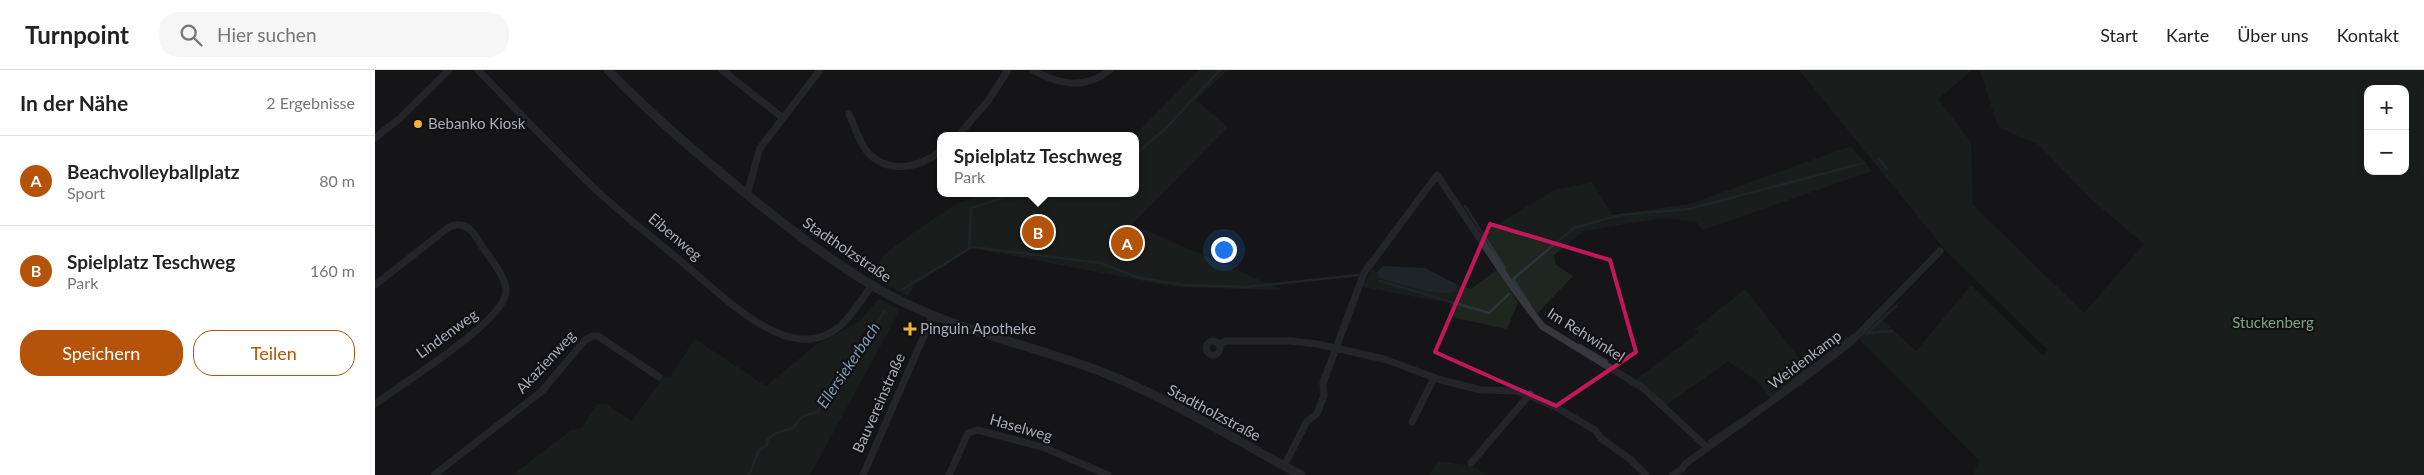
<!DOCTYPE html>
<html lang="de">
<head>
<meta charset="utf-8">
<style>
  body { margin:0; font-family:Lato,sans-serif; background:#f6f6f6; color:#222 }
  .controls { position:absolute; right:15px; top:15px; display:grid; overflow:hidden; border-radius:10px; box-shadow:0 2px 12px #0003 }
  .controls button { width:45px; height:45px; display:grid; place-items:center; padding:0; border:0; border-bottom:1px solid #e0e0e0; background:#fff; color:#222; font:25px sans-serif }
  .you { position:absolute; left:848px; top:179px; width:18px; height:18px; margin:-12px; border:4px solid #fff; border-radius:50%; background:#1a73e8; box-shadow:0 0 0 8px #1a73e833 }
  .badge { display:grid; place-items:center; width:32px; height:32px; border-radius:50%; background:#b45309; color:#fff; font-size:16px; font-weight:700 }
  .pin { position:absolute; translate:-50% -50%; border:2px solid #fff; box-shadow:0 1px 5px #0006 }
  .popup { position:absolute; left:562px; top:62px; width:202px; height:65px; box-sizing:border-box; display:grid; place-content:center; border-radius:10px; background:#fff; filter:drop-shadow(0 1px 4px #0005); font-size:16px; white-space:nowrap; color:#767676 }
  .popup b { font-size:19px; color:#222 }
  .popup::after { content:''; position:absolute; left:50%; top:100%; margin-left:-10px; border:10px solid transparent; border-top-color:#fff }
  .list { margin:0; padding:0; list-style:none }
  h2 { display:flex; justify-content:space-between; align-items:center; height:65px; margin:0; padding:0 20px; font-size:21px }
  h2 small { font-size:16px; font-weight:400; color:#767676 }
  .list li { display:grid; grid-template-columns:32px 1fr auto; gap:15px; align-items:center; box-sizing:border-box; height:90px; padding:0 20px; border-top:1px solid #e0e0e0 }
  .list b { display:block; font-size:19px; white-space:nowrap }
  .list p { margin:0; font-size:16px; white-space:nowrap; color:#767676 }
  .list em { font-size:16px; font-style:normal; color:#767676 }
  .actions { display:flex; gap:10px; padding:15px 20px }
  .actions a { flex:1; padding:11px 0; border:1px solid #b45309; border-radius:20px; text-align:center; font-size:18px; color:#b45309 }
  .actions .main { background:#b45309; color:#fff }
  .icon { flex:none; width:28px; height:28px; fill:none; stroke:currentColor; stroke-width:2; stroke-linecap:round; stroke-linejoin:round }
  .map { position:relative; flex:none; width:2049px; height:405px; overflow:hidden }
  header { display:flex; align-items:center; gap:30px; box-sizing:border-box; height:70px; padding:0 25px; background:#fff; border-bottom:1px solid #e0e0e0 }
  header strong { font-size:24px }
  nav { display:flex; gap:28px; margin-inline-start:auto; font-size:18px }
  .search { width:350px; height:45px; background:#f6f6f6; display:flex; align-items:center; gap:12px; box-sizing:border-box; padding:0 18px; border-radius:20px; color:#767676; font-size:19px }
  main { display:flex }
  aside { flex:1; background:#fff }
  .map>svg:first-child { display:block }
  .green { fill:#1e261f; fill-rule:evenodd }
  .water { fill:#2c353c }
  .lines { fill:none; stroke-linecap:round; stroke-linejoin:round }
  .stream { stroke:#2c353c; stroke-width:2.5 }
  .minor { stroke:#37383d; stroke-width:7 }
  .tertiary { stroke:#37383d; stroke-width:9 }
  .marked { fill:none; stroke:#c2185b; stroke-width:4; stroke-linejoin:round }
  .poi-dot { fill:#f2b134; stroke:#111113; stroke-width:2 }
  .labels { text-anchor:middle; stroke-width:4.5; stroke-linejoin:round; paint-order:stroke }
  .poi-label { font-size:15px; fill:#a8adb8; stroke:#111113; text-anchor:start }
  .street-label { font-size:15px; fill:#a8adb8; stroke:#111113 }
  .park-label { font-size:15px; fill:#7fa381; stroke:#111113 }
  .water-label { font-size:16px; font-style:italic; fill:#7f9bb3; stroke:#111113 }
</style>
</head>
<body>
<header>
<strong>Turnpoint</strong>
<div class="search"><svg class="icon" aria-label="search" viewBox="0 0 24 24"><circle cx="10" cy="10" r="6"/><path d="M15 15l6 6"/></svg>Hier suchen</div>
<nav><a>Start</a><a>Karte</a><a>Über uns</a><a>Kontakt</a></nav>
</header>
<main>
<aside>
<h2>In der Nähe<small>2 Ergebnisse</small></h2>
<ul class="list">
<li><span class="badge">A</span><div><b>Beachvolleyballplatz</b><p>Sport</p></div><em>80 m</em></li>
<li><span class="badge">B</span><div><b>Spielplatz Teschweg</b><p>Park</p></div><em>160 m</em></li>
</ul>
<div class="actions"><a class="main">Speichern</a><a>Teilen</a></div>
</aside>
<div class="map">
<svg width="2049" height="405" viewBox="0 0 2049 405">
  <rect width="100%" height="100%" fill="#161618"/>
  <path class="green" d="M 824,0 L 853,0 L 821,30 L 853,57 L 757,154 L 907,220 L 800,217 L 597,178 L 540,214 L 533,226 L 497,207 L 509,185 L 539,162 L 581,134 L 610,123 L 760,123 L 759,66 Z
    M 1424,0 L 1597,0 L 1563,29 L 1596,72 L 1598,135 L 1709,243 L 1769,174 L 1717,130 L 1664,75 L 1623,57 L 1605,0 L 2049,0 L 2049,405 L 1598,405 L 1605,391 L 1484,269 L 1505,248 L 1541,281 L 1596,215 L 1668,286 L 1673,280 L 1571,181 ZM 1993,19 L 2030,19 L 2030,101 L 1993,101 Z
    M 1476,76 L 1497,101 L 1328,160 L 1321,152 L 1288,148 L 1209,161 L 1179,185 L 1180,194 L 1198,206 L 1160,246 L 1107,164 L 1179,120 L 1217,112 L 1237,145 L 1244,144 L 1315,134 Z
    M 997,200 L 1002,202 L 1005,208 L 1082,220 L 1081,214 L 1096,219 L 1122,200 L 1143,233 L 1132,259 L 1080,248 L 1074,233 L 987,217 Z
    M 1370,219 L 1434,301 L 1397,330 L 1382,311 L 1353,291 L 1290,336 L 1260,310 L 1323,263 L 1320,259 Z
    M 503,229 L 525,240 L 435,405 L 138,405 L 196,360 L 207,358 L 222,334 L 231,334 L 257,351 L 289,306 L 295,307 L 320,269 L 391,316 L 441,275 L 484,252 Z
    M 1064,391 L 1098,396 L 1112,405 L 1054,405 Z"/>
  <path class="water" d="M 1008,196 L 1050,198 L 1081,214 L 1083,220 C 1069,229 1028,214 1011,210 L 1005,208 L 1002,202 Z"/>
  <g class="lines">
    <path class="stream" d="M 760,85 L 791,58 L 845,0
      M 1504,89 L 1512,99
      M 1090,136 L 1130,198
      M 594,179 L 598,177 L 726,193 L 761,207 L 808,215 L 872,217 L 983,205
      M 1005,211 L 1114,243 L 1134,224
      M 528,219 L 594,179 L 596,138 L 643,123
      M 1155,235 L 1138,209 L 1199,158 L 1245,145 L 1314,139 L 1489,93
      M 1492,263 L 1518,261
      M 1491,264 L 1521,236
      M 1205,275 L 1232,291
      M 1396,328 L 1478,265
      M 1374,344 L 1385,336
      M 1334,371 L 1368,348
      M 374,405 L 384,380 L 392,375 L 393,369 L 399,364 L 418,358 L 428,346 L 443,342 L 447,332 L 462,312 L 469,297 L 478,290 L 510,241"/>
    <path class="minor" d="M 103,0 C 141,39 178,79 217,116 C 248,146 283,171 315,199 C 344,223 387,266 426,269 C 462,272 479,241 497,215
      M 347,0 L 408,48
      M 658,0 C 684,15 710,20 735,0
      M 474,44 C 479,55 483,68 490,79 C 510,105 543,99 566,81
      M 583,66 L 613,31 L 633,0
      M 0,68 L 24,49 L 74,0
      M 372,124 L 385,78 L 445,0
      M 0,215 L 74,157 C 91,150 98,161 106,175 C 114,187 131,206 131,221 C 131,251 26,314 0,334
      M831 278a7 7 0 1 1 14 0a7 7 0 1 1-14 0Z
      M 843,274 L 851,271 L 915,271 L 942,274 L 1009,289 L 1066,310 L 1106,320 L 1143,321 L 1179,336 L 1220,360 L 1226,368 L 1256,390 L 1271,405
      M 1037,352 L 1059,308
      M 1096,393 L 1155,324
      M 909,396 L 932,351 L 942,344 L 949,325 L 948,313 L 989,203 L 1062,105 L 1139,219 L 1167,256 L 1268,318 L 1333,378
      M 59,405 L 167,321 L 210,270 L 218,266 L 223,266 L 284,307
      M 488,405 L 558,245
      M 574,405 L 593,363 L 603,360 L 670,378 L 733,405
      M 1298,405 L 1307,399 L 1310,394 L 1432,306 L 1476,272 L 1565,181"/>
    <path class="tertiary" d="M 233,0 C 280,49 332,92 385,135 C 427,168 469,201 516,226 C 582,261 657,275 727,302 C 796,329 860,370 926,405"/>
  </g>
  <path d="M0 0H2049V405H0ZM 1115,154 L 1235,190 L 1261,282 L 1181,336 L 1060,282 Z" fill="#161618" fill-opacity=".55" fill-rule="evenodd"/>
  <path class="marked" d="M 1115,154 L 1235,190 L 1261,282 L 1181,336 L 1060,282 Z"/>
  <g class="poi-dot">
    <circle cx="43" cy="54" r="5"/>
    <path d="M532.5 251.5h5v5h5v5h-5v5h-5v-5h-5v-5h5z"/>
  </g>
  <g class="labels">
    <g class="poi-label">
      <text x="53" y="59">Bebanko Kiosk</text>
      <text x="545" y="264">Pinguin Apotheke</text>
    </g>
    <g class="street-label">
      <text transform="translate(300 167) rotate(40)" y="5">Eibenweg</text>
      <text transform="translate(472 180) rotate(34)" y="5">Stadtholzstraße</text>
      <text transform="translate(72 264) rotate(-36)" y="5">Lindenweg</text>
      <text transform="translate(1211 265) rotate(32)" y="5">Im Rehwinkel</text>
      <text transform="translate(1430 290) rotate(-37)" y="5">Weidenkamp</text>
      <text transform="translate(171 292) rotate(-47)" y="5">Akazienweg</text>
      <text transform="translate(504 333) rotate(-66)" y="5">Bauvereinstraße</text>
      <text transform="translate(839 343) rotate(28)" y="5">Stadtholzstraße</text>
      <text transform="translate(646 358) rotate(16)" y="5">Haselweg</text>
    </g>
    <g class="park-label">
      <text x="1898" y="258">Stuckenberg</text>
    </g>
    <g class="water-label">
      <text transform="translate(473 295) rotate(-56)" y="6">Ellersiekerbach</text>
    </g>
  </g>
</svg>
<div class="controls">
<button>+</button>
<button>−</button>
</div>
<div class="you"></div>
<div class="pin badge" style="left:752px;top:173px">A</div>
<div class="pin badge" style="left:663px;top:162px">B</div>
<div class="popup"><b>Spielplatz Teschweg</b>Park</div>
</div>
</main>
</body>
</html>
